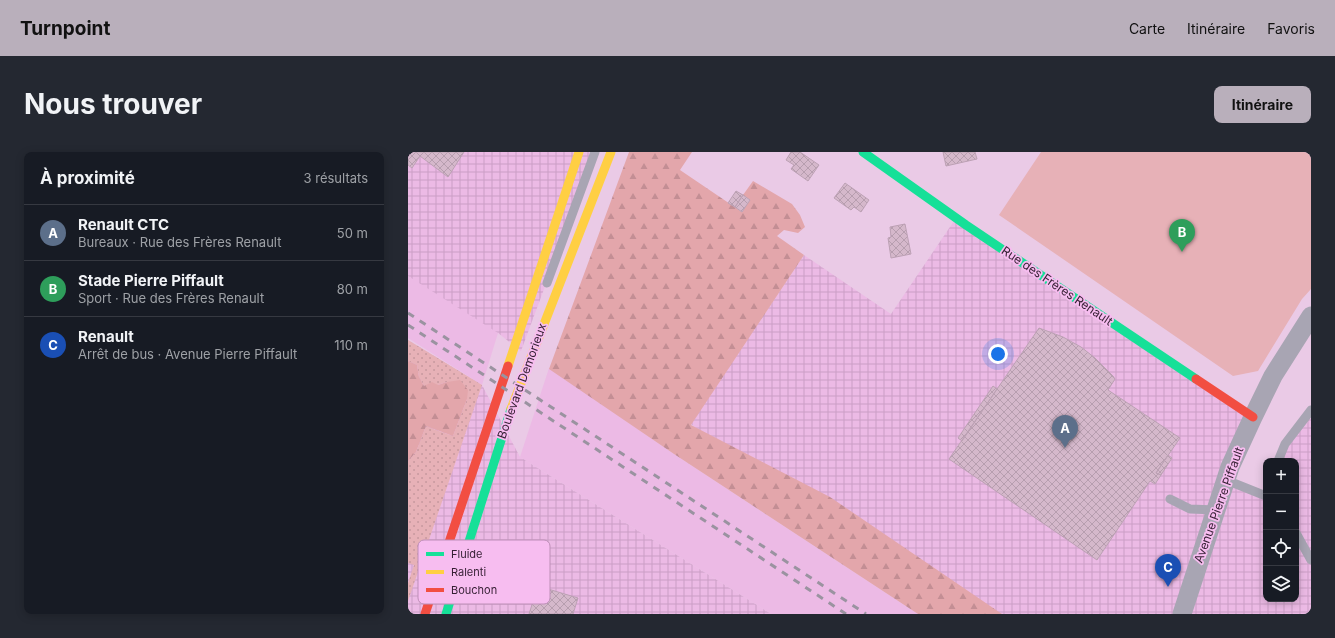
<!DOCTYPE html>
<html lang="fr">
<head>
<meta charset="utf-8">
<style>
  body { margin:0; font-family:Inter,sans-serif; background:#242831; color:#f1f3f6 }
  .controls { position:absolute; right:12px; bottom:12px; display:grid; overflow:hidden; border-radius:8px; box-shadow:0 2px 10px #0003 }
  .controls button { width:36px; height:36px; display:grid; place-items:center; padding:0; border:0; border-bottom:1px solid #363941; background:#171b24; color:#f1f3f6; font:20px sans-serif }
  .you { position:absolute; left:590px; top:202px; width:14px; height:14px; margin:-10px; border:3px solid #fff; border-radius:50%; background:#1a73e8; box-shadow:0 0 0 6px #1a73e833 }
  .badge { display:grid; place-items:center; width:26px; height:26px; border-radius:50%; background:#b9afbb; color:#fff; font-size:13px; font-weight:700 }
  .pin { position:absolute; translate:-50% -33px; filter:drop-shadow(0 1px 2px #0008) }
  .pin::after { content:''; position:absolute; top:21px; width:14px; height:12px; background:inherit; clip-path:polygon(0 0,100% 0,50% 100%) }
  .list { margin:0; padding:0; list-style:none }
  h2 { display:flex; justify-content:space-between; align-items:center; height:52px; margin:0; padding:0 16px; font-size:17px }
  h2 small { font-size:13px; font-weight:400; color:#9ea1a6 }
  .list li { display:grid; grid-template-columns:26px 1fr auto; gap:12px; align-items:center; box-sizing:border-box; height:56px; padding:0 16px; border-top:1px solid #363941 }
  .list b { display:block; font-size:15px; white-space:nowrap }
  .list p { margin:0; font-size:13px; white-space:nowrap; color:#9ea1a6 }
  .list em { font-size:13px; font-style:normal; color:#9ea1a6 }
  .icon { flex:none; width:22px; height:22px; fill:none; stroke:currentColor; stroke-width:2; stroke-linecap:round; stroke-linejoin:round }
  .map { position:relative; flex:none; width:903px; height:462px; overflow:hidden; border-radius:8px }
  header { display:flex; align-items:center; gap:24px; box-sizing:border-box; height:56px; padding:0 20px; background:#b9afbb; color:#111 }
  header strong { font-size:19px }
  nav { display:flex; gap:22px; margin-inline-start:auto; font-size:14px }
  .intro { display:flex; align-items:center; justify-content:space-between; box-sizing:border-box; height:96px; padding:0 24px }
  h1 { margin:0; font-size:28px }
  .button { padding:10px 18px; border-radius:8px; background:#b9afbb; color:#111; font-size:14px; font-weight:700 }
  main { display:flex; gap:24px; padding:0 24px }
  aside { flex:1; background:#171b24; border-radius:8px; box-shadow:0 2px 10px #0003 }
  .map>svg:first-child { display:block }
  .built { fill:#ecbae5 }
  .industrial { fill:url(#industrial-grid) }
  .grass { fill:url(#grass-dots) }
  .forest { fill:url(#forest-firs) }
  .garden { fill:#e7b1b7 }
  .building { fill:url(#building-cross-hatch); stroke:#bca1b4 }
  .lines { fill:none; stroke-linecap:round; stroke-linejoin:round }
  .lane { stroke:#a8a5b3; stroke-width:9 }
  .street { stroke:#a8a5b3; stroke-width:19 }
  .fast { stroke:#16e098; stroke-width:9 }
  .slow { stroke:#ffcf43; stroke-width:9 }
  .jam { stroke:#f24e42; stroke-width:9 }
  .rail { stroke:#9a93a0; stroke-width:3; stroke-dasharray:7 7; stroke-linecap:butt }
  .labels { text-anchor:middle; stroke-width:3.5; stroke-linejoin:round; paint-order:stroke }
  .street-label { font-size:12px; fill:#351f33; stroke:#f7bdf0 }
  .key { fill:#f7bdf0; stroke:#bd8eb7; stroke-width:1 }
  .key-label { font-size:11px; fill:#351f33 }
</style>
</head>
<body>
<header>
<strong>Turnpoint</strong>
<nav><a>Carte</a><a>Itinéraire</a><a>Favoris</a></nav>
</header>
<div class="intro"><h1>Nous trouver</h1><a class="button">Itinéraire</a></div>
<main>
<aside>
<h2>À proximité<small>3 résultats</small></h2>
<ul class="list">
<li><span class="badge" style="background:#5c6f8a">A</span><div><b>Renault CTC</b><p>Bureaux · Rue des Frères Renault</p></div><em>50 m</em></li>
<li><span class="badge" style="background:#2e9e5b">B</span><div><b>Stade Pierre Piffault</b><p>Sport · Rue des Frères Renault</p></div><em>80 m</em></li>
<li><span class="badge" style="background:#1a4fb4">C</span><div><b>Renault</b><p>Arrêt de bus · Avenue Pierre Piffault</p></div><em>110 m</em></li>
</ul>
</aside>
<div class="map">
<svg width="903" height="462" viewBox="0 0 903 462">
  <defs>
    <pattern id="industrial-grid" width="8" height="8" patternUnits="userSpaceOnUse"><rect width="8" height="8" fill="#ecbae5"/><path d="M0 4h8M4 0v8" fill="none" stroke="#cb9fc5"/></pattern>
    <pattern id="grass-dots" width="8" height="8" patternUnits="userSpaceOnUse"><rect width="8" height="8" fill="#e7b1b7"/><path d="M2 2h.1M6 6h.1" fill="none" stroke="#c7989e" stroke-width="1.8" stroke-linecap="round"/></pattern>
    <pattern id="forest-firs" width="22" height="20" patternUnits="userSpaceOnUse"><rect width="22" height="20" fill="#e3a6ab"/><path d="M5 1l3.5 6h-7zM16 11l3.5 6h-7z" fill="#c38e94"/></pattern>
    <pattern id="building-cross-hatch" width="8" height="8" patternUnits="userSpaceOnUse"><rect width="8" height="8" fill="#d5b8cb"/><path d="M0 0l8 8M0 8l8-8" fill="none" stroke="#b79eaf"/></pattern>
  </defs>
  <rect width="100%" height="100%" fill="#eacae6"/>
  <path class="built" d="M 0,0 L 90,181 L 74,233 L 0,186 Z
    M 141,216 L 266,302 L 510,462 L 363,462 L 112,305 Z"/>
  <path class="industrial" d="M 0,0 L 187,0 L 113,199 L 90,181 L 0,124 Z
    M 548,66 L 845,265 L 818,327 L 858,344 L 858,447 L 888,447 L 888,309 L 870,309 L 903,258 L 903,462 L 510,462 L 283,272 L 396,103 L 483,162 Z
    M 0,188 L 74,233 L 112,305 L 363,462 L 0,462 Z"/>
  <path class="grass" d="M 0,188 L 74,233 L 0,449 L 0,431 L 6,413 L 0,411 L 0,309 L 8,300 L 18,274 L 28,278 L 45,284 L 59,247 L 39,230 L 30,233 L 16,234 L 11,225 L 9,213 L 0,209 Z"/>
  <path class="forest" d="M 221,0 L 284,0 L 272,18 L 334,60 L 342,48 L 335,43 L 345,29 L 384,52 L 392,63 L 397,75 L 390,81 L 376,78 L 369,84 L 396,103 L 283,273 L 422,345 L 594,462 L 510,462 L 266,302 L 141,217 Z
    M 0,209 L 9,213 L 11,225 L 16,234 L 24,230 L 30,233 L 39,230 L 52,228 L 60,238 L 59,247 L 45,284 L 18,274 L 8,300 L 0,309 Z"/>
  <path class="garden" d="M 633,0 L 903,0 L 903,137 L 894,147 L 850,219 L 825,224 L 591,63 Z"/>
  <path class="building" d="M 0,0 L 56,0 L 40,25 L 12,4 L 4,16 L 0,13 Z
    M 383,0 L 392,0 L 411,13 L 400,29 L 383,17 L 386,13 L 378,8 Z
    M 535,0 L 567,0 L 569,7 L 538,14 Z
    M 437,31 L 461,48 L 453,60 L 446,55 L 443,58 L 426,46 Z
    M 328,39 L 335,43 L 327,55 L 320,51 Z
    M 335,43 L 342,48 L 334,60 L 327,55 Z
    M 497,72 L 503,102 L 483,106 L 480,86 L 483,85 L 482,75 Z
    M 631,176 L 655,185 L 673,195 L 687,206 L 705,224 L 707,227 L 700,238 L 772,286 L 748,321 L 753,323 L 747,332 L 742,329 L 689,408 L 541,307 Z
    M 585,234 L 589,237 L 554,289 L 550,286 Z
    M 760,303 L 764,306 L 753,323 L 748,321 Z
    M 130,434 L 170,446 L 165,462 L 121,462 Z"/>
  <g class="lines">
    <path class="lane" d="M 139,131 L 187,0
      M 870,309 L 877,292 L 903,258
      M 818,328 L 858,344
      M 762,347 L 782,357 L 808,358
      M 888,381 L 903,408"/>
    <path class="street" d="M 774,462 L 822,315 L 845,265 L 865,224 L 903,164"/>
    <path class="fast" d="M 455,0 L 558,73 L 788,227
      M 38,462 L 103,257"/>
    <path class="slow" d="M 100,214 L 171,0
      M 103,257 L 203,0"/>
    <path class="jam" d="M 788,227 L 845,265
      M 17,462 L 100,214"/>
    <path class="rail" d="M 0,161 L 458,462
      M 0,173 L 438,462"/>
  </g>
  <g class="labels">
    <g class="street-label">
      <text transform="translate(649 134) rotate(34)" y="4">Rue des Frères Renault</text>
      <text transform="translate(114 229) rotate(-70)" y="4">Boulevard Demorieux</text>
      <text transform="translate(811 353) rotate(-70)" y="4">Avenue Pierre Piffault</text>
    </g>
  </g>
  <rect x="10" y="388" width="132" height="64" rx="6" class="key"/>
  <rect x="18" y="400" width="18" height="4" fill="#16e098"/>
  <rect x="18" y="418" width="18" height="4" fill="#ffcf43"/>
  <rect x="18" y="436" width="18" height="4" fill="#f24e42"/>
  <g class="key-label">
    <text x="43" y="406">Fluide</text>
    <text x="43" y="424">Ralenti</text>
    <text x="43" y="442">Bouchon</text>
  </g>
</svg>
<div class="controls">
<button>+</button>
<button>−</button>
<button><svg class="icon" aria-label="locate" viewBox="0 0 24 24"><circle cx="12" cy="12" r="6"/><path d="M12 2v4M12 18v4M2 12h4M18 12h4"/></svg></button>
<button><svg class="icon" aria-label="layers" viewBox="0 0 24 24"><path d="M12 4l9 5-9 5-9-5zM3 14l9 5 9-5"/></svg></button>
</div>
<div class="you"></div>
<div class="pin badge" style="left:657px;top:296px;background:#5c6f8a">A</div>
<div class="pin badge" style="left:774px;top:100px;background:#2e9e5b">B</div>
<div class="pin badge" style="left:760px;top:435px;background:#1a4fb4">C</div>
</div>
</main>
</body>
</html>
